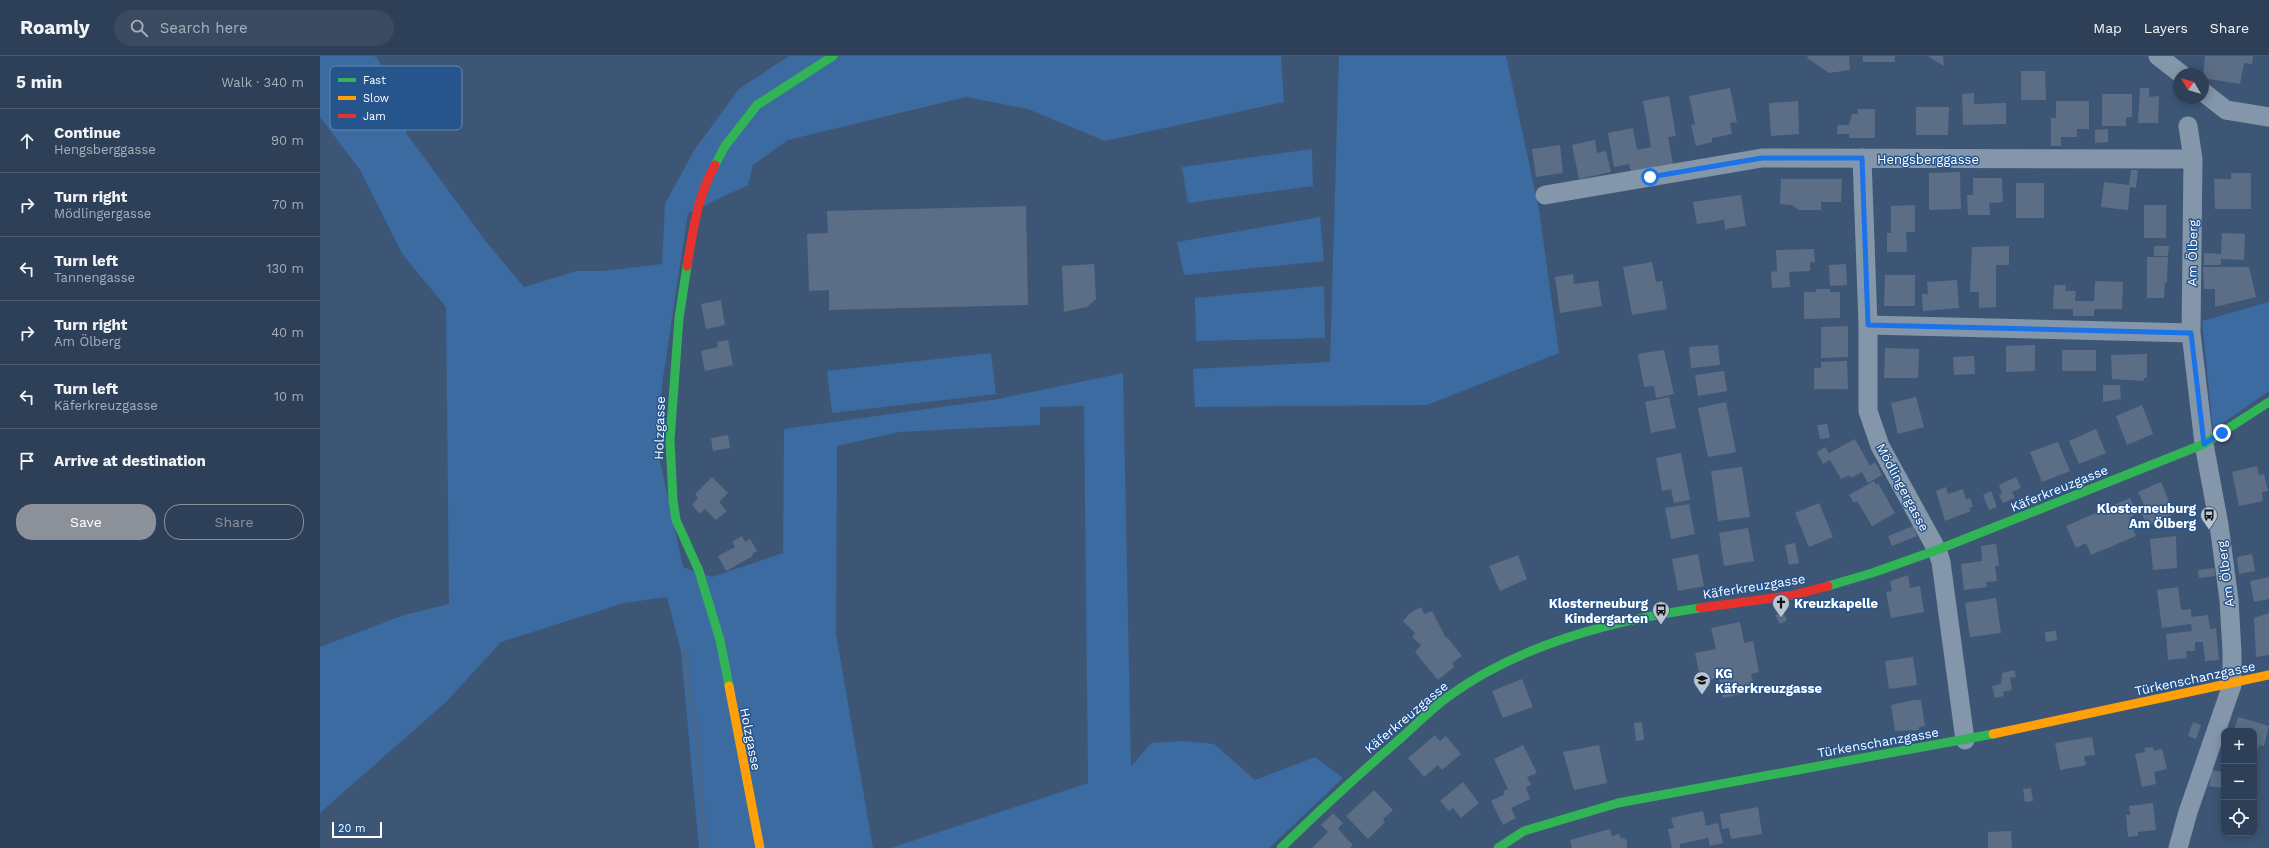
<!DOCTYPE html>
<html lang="en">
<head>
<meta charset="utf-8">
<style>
  body { margin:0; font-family:"Work Sans",sans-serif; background:#3a4b61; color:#f1f3f6 }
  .controls { position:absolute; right:12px; bottom:12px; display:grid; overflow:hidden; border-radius:8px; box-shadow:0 2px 10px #0003 }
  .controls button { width:36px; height:36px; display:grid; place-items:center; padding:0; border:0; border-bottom:1px solid #49596e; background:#2e4058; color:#f1f3f6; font:20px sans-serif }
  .compass { position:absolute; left:1853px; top:12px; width:36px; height:36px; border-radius:50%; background:#2e4058; box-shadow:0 2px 10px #0003; rotate:308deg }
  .scale { position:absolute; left:12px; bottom:10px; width:50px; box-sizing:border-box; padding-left:4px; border:2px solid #fff; border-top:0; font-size:11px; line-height:14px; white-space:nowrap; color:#fff; -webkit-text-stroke:3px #26548c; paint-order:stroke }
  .stop { position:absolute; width:12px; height:12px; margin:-9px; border:3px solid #1a73e8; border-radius:50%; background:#fff }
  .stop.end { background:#1a73e8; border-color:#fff; box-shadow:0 1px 4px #0008 }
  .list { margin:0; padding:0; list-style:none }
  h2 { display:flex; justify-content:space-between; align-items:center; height:52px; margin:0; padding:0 16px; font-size:17px }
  h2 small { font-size:13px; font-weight:400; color:#a7afba }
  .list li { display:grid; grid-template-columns:26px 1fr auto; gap:12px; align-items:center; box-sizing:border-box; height:64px; padding:0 16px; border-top:1px solid #49596e }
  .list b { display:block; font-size:15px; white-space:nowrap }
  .list p { margin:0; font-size:13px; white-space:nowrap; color:#a7afba }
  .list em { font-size:13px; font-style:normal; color:#a7afba }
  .actions { display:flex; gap:8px; padding:12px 16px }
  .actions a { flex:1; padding:9px 0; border:1px solid #8c9099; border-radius:16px; text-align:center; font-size:14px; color:#8c9099 }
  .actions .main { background:#8c9099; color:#fff }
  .icon { flex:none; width:22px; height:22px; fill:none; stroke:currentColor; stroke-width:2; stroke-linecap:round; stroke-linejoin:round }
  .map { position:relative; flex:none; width:1949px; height:792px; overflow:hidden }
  header { display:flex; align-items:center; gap:24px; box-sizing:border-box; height:56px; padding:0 20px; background:#2e4058; border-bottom:1px solid #49596e }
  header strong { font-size:19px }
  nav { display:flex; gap:22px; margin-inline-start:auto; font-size:14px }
  .search { width:280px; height:36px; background:#3a4b61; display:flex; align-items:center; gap:10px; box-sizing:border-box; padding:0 14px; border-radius:22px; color:#a7afba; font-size:15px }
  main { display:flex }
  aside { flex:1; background:#2e4058 }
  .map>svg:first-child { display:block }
  .green { fill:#3b6ba1 }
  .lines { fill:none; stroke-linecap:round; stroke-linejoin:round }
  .stream { stroke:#48688e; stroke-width:5 }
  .building { fill:#5b6e86 }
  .street { stroke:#8496a9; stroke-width:19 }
  .fast { stroke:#30b455; stroke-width:9 }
  .slow { stroke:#ff9f0a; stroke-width:9 }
  .jam { stroke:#e5322d; stroke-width:9 }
  .route { stroke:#1a73e8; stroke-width:5 }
  .labels { text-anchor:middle; stroke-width:3; stroke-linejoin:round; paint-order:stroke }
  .street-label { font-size:13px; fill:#fff; stroke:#26548c }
  .poi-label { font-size:13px; font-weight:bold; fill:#fff; stroke:#26548c; text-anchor:end }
  .key { fill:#26548c; stroke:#6787ae; stroke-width:1 }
  .key-label { font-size:11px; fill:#fff }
</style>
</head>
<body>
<header>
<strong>Roamly</strong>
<div class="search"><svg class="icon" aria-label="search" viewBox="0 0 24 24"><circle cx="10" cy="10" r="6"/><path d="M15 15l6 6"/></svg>Search here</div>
<nav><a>Map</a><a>Layers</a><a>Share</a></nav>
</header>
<main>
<aside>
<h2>5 min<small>Walk · 340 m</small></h2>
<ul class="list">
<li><svg class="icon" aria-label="ahead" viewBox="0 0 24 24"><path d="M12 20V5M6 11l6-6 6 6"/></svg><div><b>Continue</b><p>Hengsberggasse</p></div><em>90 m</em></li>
<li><svg class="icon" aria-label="right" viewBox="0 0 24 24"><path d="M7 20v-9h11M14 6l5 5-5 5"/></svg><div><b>Turn right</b><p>Mödlingergasse</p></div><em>70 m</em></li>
<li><svg class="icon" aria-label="left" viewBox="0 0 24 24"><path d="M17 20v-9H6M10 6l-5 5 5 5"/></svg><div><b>Turn left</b><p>Tannengasse</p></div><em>130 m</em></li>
<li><svg class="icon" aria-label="right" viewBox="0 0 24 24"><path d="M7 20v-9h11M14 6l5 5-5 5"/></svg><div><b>Turn right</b><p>Am Ölberg</p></div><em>40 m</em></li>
<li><svg class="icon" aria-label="left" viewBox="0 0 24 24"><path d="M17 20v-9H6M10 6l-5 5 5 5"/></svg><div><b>Turn left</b><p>Käferkreuzgasse</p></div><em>10 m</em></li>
<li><svg class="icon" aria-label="arrive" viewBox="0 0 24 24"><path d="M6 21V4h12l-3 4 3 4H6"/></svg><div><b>Arrive at destination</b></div></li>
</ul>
<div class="actions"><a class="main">Save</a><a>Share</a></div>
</aside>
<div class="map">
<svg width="1949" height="792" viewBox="0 0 1949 792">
  <rect width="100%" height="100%" fill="#3d5675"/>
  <path class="green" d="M 0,0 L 54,0 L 57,2 L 90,60 L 86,77 L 167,187 L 204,231 L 257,215 L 284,215 L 342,208 L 345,148 L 375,93 L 419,33 L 469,0 L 961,0 L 964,46 L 785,85 L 708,53 L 646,41 L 468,84 L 433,109 L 428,129 L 368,157 L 343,322 L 336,386 L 363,511 L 392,521 L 463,497 L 464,373 L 678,343 L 803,317 L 811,711 L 831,687 L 863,685 L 894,688 L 935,724 L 995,701 L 1023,722 L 949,792 L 571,792 L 768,727 L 764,350 L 720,351 L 720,369 L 579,376 L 517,390 L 516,578 L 553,792 L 379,792 L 361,595 L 347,541 L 304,547 L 181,586 L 127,645 L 0,757 L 0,591 L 84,559 L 129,548 L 126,251 L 83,199 L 40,114 L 0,61 Z
    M 1019,0 L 1186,0 L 1219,154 L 1239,297 L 1107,349 L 875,351 L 873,313 L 1010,306 Z
    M 992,93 L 993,130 L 868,147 L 862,111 Z
    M 1000,161 L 1004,205 L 864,219 L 857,186 Z
    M 1004,230 L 1005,282 L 876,285 L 875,242 Z
    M 1949,246 L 1949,335 L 1893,374 L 1882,265 Z
    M 671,297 L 676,338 L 512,357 L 507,315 Z"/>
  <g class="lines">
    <path class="stream" d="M 366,596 L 367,623 L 376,669 L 385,792"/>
  </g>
  <path class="building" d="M 1488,0 L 1529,0 L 1530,14 L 1509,17 L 1487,2 Z
    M 1543,0 L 1575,0 L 1575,6 L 1543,6 Z
    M 1609,0 L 1623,0 L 1624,10 L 1609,1 Z
    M 1885,0 L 1933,0 L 1932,8 L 1924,7 L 1920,28 L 1883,22 Z
    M 1701,15 L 1725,15 L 1726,44 L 1701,44 Z
    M 1410,32 L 1417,66 L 1410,67 L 1412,78 L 1392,82 L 1392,86 L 1376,90 L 1371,69 L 1375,68 L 1369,40 Z
    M 1820,32 L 1829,32 L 1829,41 L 1839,40 L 1838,67 L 1818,67 Z
    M 1654,37 L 1654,48 L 1686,47 L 1686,68 L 1643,69 L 1642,38 Z
    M 1782,38 L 1812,38 L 1812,61 L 1806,61 L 1806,70 L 1782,70 Z
    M 1349,40 L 1356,80 L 1348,81 L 1353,108 L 1311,116 L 1309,108 L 1294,111 L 1288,77 L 1313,72 L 1317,94 L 1331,91 L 1323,45 Z
    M 1478,45 L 1479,78 L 1451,80 L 1449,47 Z
    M 1736,45 L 1769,45 L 1769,73 L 1757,73 L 1757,81 L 1741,81 L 1741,90 L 1731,90 L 1731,62 L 1736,62 Z
    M 1596,51 L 1629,51 L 1628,79 L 1596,79 Z
    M 1538,53 L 1555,53 L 1555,82 L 1529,82 L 1529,78 L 1517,78 L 1518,69 L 1529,69 L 1532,58 L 1538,58 Z
    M 1788,73 L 1788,86 L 1775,87 L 1775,74 Z
    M 1275,84 L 1277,97 L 1286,95 L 1291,116 L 1259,123 L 1252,89 Z
    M 1240,89 L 1243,117 L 1216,121 L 1212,93 Z
    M 1811,114 L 1818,114 L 1816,132 L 1810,131 L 1808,154 L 1781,151 L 1784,126 L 1809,129 Z
    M 1640,116 L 1641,153 L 1609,154 L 1609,117 Z
    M 1911,117 L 1931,117 L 1931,153 L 1895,153 L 1894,123 L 1911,123 Z
    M 1653,122 L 1682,122 L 1683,146 L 1669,147 L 1670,159 L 1648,159 L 1647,139 L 1653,139 Z
    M 1461,123 L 1522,123 L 1521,146 L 1501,146 L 1501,154 L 1479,154 L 1472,149 L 1460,148 Z
    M 1696,127 L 1724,127 L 1724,162 L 1696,162 Z
    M 1421,139 L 1426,170 L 1405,173 L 1404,164 L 1377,168 L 1373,146 Z
    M 1595,149 L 1595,176 L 1586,176 L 1587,196 L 1567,196 L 1567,177 L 1571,177 L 1571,150 Z
    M 1824,149 L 1846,149 L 1846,182 L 1824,182 Z
    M 706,150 L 708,249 L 509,254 L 509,234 L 489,235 L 487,178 L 508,177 L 507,155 Z
    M 1902,177 L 1925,178 L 1924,204 L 1901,203 L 1901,209 L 1884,209 L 1884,197 L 1901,198 Z
    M 1689,190 L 1689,209 L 1676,209 L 1676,251 L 1659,252 L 1659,236 L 1650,236 L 1652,191 Z
    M 1834,190 L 1849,190 L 1848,200 L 1834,200 Z
    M 1494,193 L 1495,206 L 1490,206 L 1490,215 L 1469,216 L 1470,231 L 1452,232 L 1451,216 L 1457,215 L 1456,194 Z
    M 1827,201 L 1848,201 L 1847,226 L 1845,226 L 1844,242 L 1827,242 Z
    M 1332,206 L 1336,226 L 1342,225 L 1347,253 L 1312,259 L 1303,211 Z
    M 774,208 L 776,243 L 767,251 L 744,256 L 742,210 Z
    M 1526,208 L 1527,229 L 1510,230 L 1509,209 Z
    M 1883,211 L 1929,211 L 1936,241 L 1895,251 L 1895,233 L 1884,233 Z
    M 1253,218 L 1254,228 L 1278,225 L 1282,250 L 1240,257 L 1235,221 Z
    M 1565,219 L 1595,219 L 1595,250 L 1564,250 Z
    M 1637,224 L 1639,252 L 1603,255 L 1602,238 L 1608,238 L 1607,226 Z
    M 1775,225 L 1803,226 L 1802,253 L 1774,253 L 1774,260 L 1753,260 L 1753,253 L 1733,253 L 1734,229 L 1746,229 L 1745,235 L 1756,235 L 1755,245 L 1774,245 Z
    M 1496,233 L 1510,233 L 1510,236 L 1520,236 L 1520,262 L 1484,263 L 1484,236 L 1496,236 Z
    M 401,244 L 405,269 L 386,273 L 381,248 Z
    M 1528,270 L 1528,301 L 1501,302 L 1501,271 Z
    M 408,284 L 413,309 L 385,315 L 381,295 L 398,291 L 397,286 Z
    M 1398,289 L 1400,309 L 1371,312 L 1369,291 Z
    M 1715,289 L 1715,315 L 1686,316 L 1686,290 Z
    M 1565,292 L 1599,293 L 1598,322 L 1564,322 Z
    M 1344,294 L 1354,338 L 1336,342 L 1334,330 L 1324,331 L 1318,298 Z
    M 1742,294 L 1776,294 L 1776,315 L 1742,315 Z
    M 1827,298 L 1827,322 L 1824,322 L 1824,325 L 1792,323 L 1791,299 Z
    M 1654,300 L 1655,318 L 1634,319 L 1633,301 Z
    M 1527,305 L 1528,333 L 1494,333 L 1494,312 L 1501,312 L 1501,306 Z
    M 1404,315 L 1407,335 L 1378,340 L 1375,319 Z
    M 1783,329 L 1800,329 L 1801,343 L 1783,346 Z
    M 1349,341 L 1356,372 L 1331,377 L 1325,346 Z
    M 1596,341 L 1604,371 L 1578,378 L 1571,347 Z
    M 1406,346 L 1416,396 L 1388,401 L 1378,352 Z
    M 1822,349 L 1833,378 L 1807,389 L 1796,360 Z
    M 1507,368 L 1510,382 L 1500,383 L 1497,369 Z
    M 1776,373 L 1786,397 L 1759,408 L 1749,385 Z
    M 408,379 L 410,392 L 393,395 L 391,382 Z
    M 1535,383 L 1550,410 L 1555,406 L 1562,419 L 1548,427 L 1542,416 L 1531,422 L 1530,419 L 1521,423 L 1510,404 L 1503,408 L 1497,396 L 1505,391 L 1509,397 Z
    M 1738,386 L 1750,415 L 1722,426 L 1710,396 Z
    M 1361,397 L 1370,444 L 1354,447 L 1351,433 L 1342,435 L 1336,402 Z
    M 1937,410 L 1939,419 L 1944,418 L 1948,435 L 1942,436 L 1943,445 L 1919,450 L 1912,416 Z
    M 1422,411 L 1430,461 L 1398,465 L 1391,415 Z
    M 392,421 L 408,437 L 399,446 L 407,455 L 396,464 L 385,453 L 380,458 L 372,449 L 378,442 L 375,438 Z
    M 1696,421 L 1701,432 L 1692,436 L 1695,442 L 1683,447 L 1679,439 L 1682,438 L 1679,429 Z
    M 1554,425 L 1556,429 L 1558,427 L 1575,457 L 1552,470 L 1537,445 L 1534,447 L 1529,439 Z
    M 1841,426 L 1854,458 L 1827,470 L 1819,451 L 1824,449 L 1818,436 Z
    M 1626,431 L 1628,438 L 1643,433 L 1646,444 L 1650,442 L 1653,451 L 1649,452 L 1651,455 L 1625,465 L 1616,435 Z
    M 1671,435 L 1677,451 L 1669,454 L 1663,439 Z
    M 1810,442 L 1817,458 L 1809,462 L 1816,480 L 1771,499 L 1766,487 L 1756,492 L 1746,470 Z
    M 1499,447 L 1513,481 L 1489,491 L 1475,457 Z
    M 1369,448 L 1375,478 L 1351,483 L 1345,452 Z
    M 1593,470 L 1597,480 L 1572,490 L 1568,480 Z
    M 1428,472 L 1434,505 L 1404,510 L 1399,477 Z
    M 422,480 L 425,486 L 430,483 L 437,495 L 432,498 L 433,500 L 406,515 L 398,500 L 415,491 L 412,486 Z
    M 1856,480 L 1857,512 L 1833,514 L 1830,483 Z
    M 1475,487 L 1479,507 L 1469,509 L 1465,489 Z
    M 1676,488 L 1679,510 L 1675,510 L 1677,525 L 1666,526 L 1667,531 L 1644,534 L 1641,508 L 1662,505 L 1661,490 Z
    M 1378,498 L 1384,530 L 1358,535 L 1352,503 Z
    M 1932,498 L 1935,515 L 1919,518 L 1917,501 Z
    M 1198,499 L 1207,523 L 1180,535 L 1169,510 Z
    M 1894,512 L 1895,520 L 1879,522 L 1878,514 Z
    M 1588,519 L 1590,532 L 1600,530 L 1604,556 L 1571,562 L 1566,536 L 1572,535 L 1570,525 Z
    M 1949,521 L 1949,543 L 1934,546 L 1930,525 Z
    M 1858,531 L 1861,554 L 1871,553 L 1871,561 L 1888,559 L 1890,573 L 1896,572 L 1899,604 L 1885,605 L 1883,586 L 1875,586 L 1875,595 L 1866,595 L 1867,602 L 1848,604 L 1846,578 L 1872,575 L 1871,568 L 1842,572 L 1837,534 Z
    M 1676,542 L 1681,577 L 1650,581 L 1645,547 Z
    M 1101,551 L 1104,558 L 1112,555 L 1126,582 L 1127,581 L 1142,600 L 1132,607 L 1134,611 L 1118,624 L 1095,596 L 1101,589 L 1092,581 L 1095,577 L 1083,565 L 1090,557 Z
    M 1462,555 L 1467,564 L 1460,568 L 1455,559 Z
    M 1949,557 L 1949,599 L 1936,601 L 1934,562 Z
    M 1420,566 L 1424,587 L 1433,585 L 1439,616 L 1431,618 L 1435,635 L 1403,642 L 1399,622 L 1381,625 L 1375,597 L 1396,593 L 1391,572 Z
    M 1736,575 L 1737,584 L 1726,586 L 1725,576 Z
    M 1593,601 L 1597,629 L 1569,633 L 1565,605 Z
    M 1694,614 L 1696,621 L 1690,622 L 1692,634 L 1683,636 L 1684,640 L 1675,642 L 1672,630 L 1681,628 L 1682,617 Z
    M 1202,623 L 1213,651 L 1183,662 L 1172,635 Z
    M 1595,644 L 1601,644 L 1605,670 L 1599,671 L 1599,674 L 1575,675 L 1571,649 Z
    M 1918,661 L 1949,670 L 1944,690 L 1939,689 L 1934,705 L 1934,675 L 1914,675 Z
    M 1322,666 L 1324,684 L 1316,685 L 1314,667 Z
    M 1873,666 L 1881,669 L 1876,683 L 1868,680 Z
    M 1115,679 L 1120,685 L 1126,680 L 1141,698 L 1122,714 L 1118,709 L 1104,721 L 1088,702 Z
    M 1772,681 L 1775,699 L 1764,700 L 1766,709 L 1740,714 L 1735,687 Z
    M 1203,689 L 1217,717 L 1207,721 L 1211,729 L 1206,731 L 1210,743 L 1191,752 L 1196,762 L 1183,769 L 1171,745 L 1185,738 L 1183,735 L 1188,733 L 1174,703 Z
    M 1279,689 L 1287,727 L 1254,734 L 1243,696 Z
    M 1833,691 L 1834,695 L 1842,693 L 1847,713 L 1834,716 L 1836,728 L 1822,731 L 1815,698 L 1825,696 L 1824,692 Z
    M 1891,714 L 1904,716 L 1904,732 L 1889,730 Z
    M 1143,726 L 1159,747 L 1141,762 L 1133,752 L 1129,755 L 1120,745 Z
    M 1711,732 L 1713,745 L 1705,746 L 1703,733 Z
    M 1054,734 L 1073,754 L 1063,763 L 1065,766 L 1048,783 L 1026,760 Z
    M 1833,747 L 1836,774 L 1818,776 L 1818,780 L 1808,781 L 1806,759 L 1810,759 L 1809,750 Z
    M 1438,751 L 1442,778 L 1411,783 L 1409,772 L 1402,773 L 1400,758 Z
    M 1383,755 L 1386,770 L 1398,767 L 1403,787 L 1390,790 L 1388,782 L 1360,788 L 1360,792 L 1352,792 L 1348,773 L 1354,772 L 1351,762 Z
    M 1013,757 L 1023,767 L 1018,773 L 1033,789 L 1030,792 L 992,792 L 1008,776 L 1001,769 Z
    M 1290,773 L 1292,780 L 1299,778 L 1300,781 L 1307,784 L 1307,792 L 1252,792 L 1250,784 Z
    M 1691,775 L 1692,792 L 1668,792 L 1668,776 Z"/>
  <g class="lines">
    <path class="street" d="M 1838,0 L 1861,18
      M 1883,36 L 1906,54 L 1949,61
      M 1542,102 L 1548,269 L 1548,355 L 1560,390 L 1617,494 L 1621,506 L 1645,684
      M 1225,139 L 1442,102 L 1873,103
      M 1548,269 L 1871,277
      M 1858,792 L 1868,756 L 1912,629 L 1912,596 L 1909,544 L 1899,469 L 1884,388 L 1871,277 L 1873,103 L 1868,70"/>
    <path class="fast" d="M 395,109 L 405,90 L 437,49 L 513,0
      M 367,210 L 359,262 L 350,384 L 353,444 L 356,464 L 379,515 L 400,584 L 409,630
      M 1508,530 L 1552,517 L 1617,494 L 1884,388 L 1949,346
      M 961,792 C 1000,754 1040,717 1081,682 C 1097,668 1112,652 1129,640 C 1200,588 1294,564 1380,552
      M 1178,792 L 1204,775 L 1298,747 L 1673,678"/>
    <path class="slow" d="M 409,630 L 440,792
      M 1673,678 L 1949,619"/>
    <path class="jam" d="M 367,210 C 373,175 377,141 395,109
      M 1380,552 L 1474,539 L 1508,530"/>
  </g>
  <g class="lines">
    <path class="route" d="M 1330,121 L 1442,102 L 1542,102 L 1548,269 L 1871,277 L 1884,388 L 1902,377"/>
  </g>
  <defs>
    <g id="bus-pin" transform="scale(0.9)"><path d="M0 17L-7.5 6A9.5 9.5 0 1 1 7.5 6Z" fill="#bbc4cf" stroke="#26548c"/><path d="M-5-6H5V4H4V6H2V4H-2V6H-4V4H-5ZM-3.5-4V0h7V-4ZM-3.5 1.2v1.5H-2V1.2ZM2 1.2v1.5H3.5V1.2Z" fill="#111"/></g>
    <g id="church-pin" transform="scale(0.9)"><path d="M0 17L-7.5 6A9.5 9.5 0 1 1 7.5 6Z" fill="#bbc4cf" stroke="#26548c"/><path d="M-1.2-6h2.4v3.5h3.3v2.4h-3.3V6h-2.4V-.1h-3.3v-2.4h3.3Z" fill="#111"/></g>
    <g id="school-pin" transform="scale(0.9)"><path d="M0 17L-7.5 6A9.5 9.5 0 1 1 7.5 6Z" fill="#bbc4cf" stroke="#26548c"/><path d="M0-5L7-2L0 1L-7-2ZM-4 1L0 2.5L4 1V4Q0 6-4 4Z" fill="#111"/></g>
  </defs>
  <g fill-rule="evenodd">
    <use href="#bus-pin" x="1889" y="459"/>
    <use href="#church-pin" x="1461" y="547"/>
    <use href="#bus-pin" x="1341" y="554"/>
    <use href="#school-pin" x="1382" y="624"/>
  </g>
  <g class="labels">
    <g class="street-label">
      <text x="1608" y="108">Hengsberggasse</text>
      <text transform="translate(1872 197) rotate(-89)" y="5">Am Ölberg</text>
      <text transform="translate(339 372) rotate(-88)" y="5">Holzgasse</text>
      <text transform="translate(1583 431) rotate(62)" y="5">Mödlingergasse</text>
      <text transform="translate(1739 432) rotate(-22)" y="5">Käferkreuzgasse</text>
      <text transform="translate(1905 518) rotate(-97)" y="5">Am Ölberg</text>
      <text transform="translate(1434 530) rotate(-9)" y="5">Käferkreuzgasse</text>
      <text transform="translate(1875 622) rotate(-12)" y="5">Türkenschanzgasse</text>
      <text transform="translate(1086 661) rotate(-40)" y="5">Käferkreuzgasse</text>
      <text transform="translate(431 683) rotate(79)" y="5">Holzgasse</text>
      <text transform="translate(1558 686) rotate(-10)" y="5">Türkenschanzgasse</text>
    </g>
    <g class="poi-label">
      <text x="1876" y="457">Klosterneuburg<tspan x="1876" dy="15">Am Ölberg</tspan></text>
      <text x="1328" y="552">Klosterneuburg<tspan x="1328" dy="15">Kindergarten</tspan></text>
      <text x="1474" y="552" text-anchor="start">Kreuzkapelle</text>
      <text x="1395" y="622" text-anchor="start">KG<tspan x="1395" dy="15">Käferkreuzgasse</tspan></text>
    </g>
  </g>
  <rect x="10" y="10" width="132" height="64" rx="6" class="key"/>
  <rect x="18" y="22" width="18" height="4" fill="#30b455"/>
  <rect x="18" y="40" width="18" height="4" fill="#ff9f0a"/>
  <rect x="18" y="58" width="18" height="4" fill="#e5322d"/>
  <g class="key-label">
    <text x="43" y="28">Fast</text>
    <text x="43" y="46">Slow</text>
    <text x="43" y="64">Jam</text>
  </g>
</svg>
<div class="controls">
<button>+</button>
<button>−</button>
<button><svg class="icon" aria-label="locate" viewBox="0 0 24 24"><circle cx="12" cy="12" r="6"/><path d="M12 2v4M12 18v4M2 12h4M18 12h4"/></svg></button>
</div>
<svg class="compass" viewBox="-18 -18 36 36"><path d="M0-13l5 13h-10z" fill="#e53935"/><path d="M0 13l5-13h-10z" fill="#a7afba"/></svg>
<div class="scale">20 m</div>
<div class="stop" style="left:1330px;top:121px"></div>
<div class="stop end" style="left:1902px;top:377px"></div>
</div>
</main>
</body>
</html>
